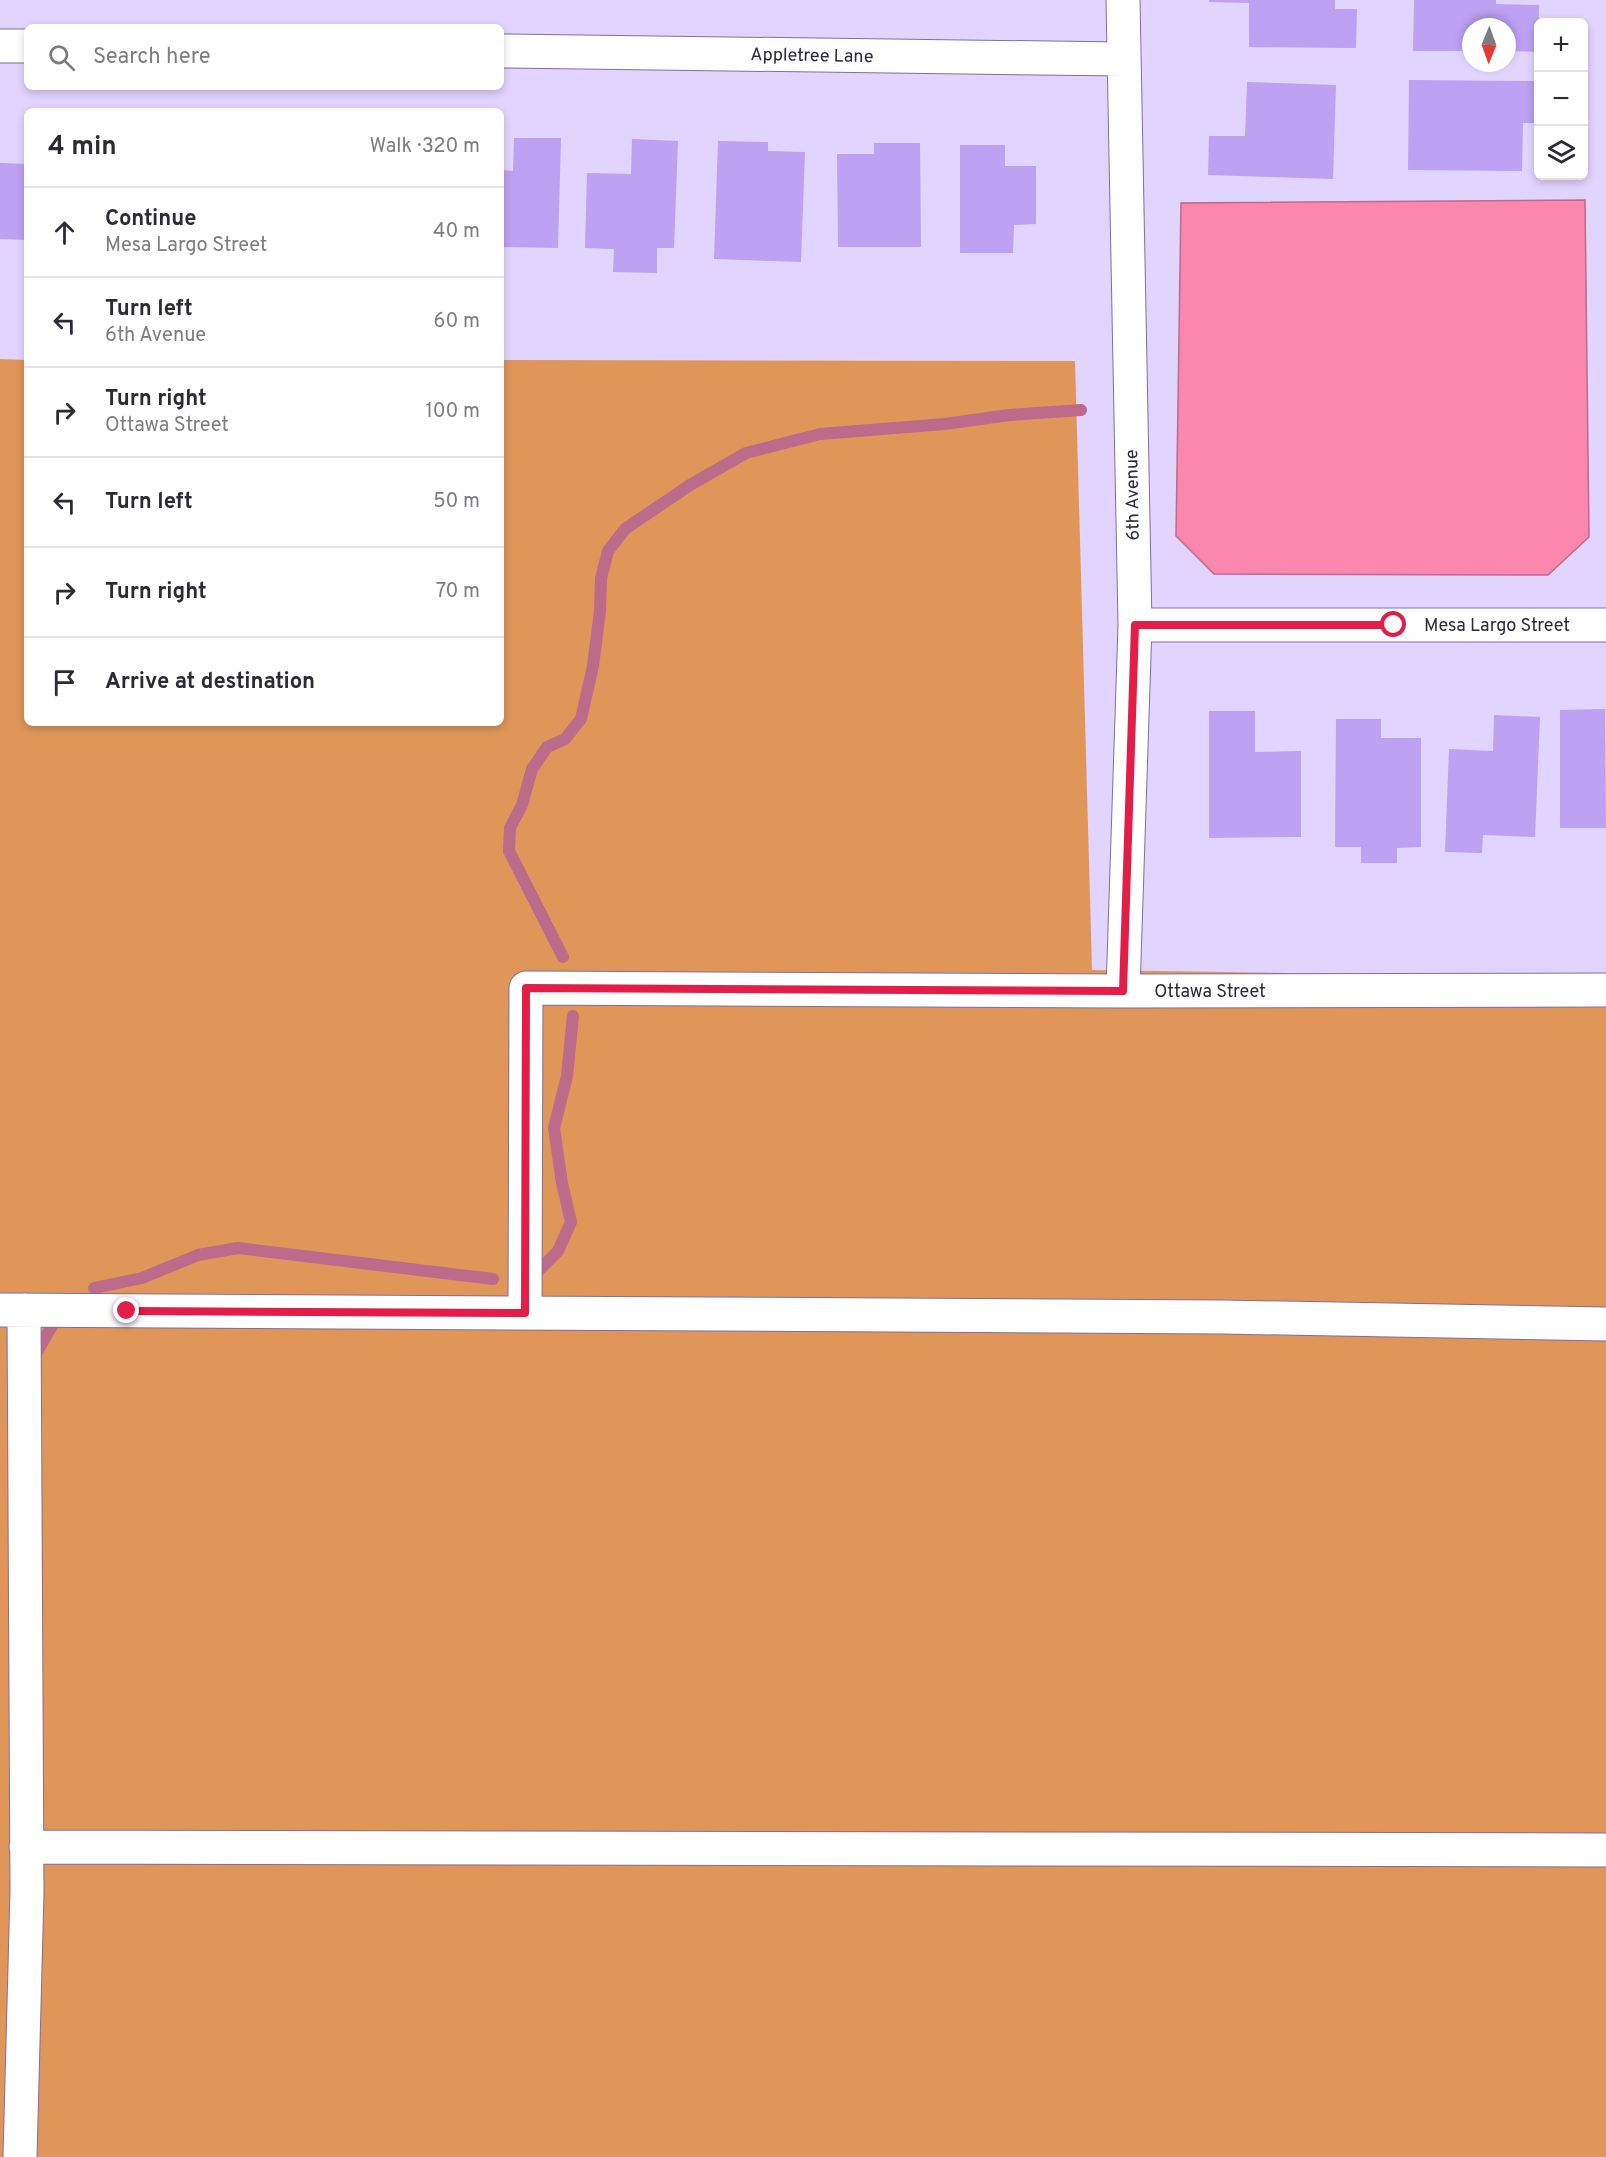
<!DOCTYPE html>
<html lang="en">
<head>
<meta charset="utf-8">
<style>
  body { margin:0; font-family:Overpass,sans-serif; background:#f2f2f3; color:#2b2b33 }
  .controls { position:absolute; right:18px; top:18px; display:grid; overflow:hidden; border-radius:9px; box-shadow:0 3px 9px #0003 }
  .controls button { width:54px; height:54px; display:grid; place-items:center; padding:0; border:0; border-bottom:2px solid #e1e1e2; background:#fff; color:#2b2b33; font:30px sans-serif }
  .compass { position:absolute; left:1462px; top:18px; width:54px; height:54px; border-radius:50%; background:#fff; box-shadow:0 3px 9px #0003; rotate:181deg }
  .stop { position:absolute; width:18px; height:18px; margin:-14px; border:4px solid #e11d48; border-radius:50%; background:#fff }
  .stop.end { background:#e11d48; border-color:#fff; box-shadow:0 2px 6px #0008 }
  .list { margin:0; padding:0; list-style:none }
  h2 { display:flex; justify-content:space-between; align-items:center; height:78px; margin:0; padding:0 24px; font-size:26px }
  h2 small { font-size:20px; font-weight:400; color:#7c7c81 }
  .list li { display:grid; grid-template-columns:39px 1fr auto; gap:18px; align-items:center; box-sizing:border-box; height:90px; padding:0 24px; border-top:2px solid #e1e1e2 }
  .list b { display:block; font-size:22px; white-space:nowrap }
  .list p { margin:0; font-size:20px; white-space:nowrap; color:#7c7c81 }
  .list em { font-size:20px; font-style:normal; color:#7c7c81 }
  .icon { flex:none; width:33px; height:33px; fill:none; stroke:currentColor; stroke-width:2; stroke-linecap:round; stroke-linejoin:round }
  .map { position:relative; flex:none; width:1606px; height:2157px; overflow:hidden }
  .search { position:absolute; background:#fff; box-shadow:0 3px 9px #0003; left:24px; top:24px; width:480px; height:66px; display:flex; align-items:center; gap:15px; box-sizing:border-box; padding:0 21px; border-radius:9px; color:#7c7c81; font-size:22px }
  .panel { position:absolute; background:#fff; box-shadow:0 3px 9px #0003; left:24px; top:108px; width:480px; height:618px; border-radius:9px }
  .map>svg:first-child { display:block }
  .green { fill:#e09659 }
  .water { fill:#fb87ae; stroke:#bd6a8b; stroke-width:1.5 }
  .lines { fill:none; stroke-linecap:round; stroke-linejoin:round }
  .stream { stroke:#bd6a8b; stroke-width:12 }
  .building { fill:#bda1f3 }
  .minor-casing { stroke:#7f6f9e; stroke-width:35 }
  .minor { stroke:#fff; stroke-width:33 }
  .route { stroke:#e11d48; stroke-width:8 }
  .labels { text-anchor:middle; stroke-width:5; stroke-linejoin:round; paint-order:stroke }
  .street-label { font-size:18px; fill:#2d273a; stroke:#fdfdfd }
</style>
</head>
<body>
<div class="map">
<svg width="1606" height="2157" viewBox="0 0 1606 2157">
  <rect width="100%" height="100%" fill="#e1d4fe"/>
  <path class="green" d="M 0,359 L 27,360 L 27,723 L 501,723 L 501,360 L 1075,361 L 1092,970 L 1606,978 L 1606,2157 L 0,2157 Z"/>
  <path class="water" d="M 1585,200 L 1589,537 L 1548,575 L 1214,574 L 1176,536 L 1181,203 Z"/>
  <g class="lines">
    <path class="stream" d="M 563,957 L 509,851 L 510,828 L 522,805 L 532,769 L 547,747 L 565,739 L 581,719 L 593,666 L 600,611 L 601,578 L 608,551 L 625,529 L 690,485 L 746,453 L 820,434 L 945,424 L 1009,415 L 1081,410
      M 532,1277 L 558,1251 L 571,1222 L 562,1183 L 554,1128 L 567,1076 L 573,1016
      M 94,1288 L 142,1278 L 198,1255 L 238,1248 L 493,1279
      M 34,1357 L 59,1314"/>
  </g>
  <path class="building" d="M 1209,0 L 1335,0 L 1335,9 L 1357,9 L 1356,48 L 1249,47 L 1249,3 L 1209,2 Z
    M 1414,0 L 1496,0 L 1496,4 L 1539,5 L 1538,52 L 1507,51 L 1507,27 L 1471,27 L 1471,51 L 1413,51 Z
    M 1409,80 L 1538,81 L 1538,123 L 1523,123 L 1522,171 L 1408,170 Z
    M 1247,82 L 1336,85 L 1333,179 L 1208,175 L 1209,136 L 1245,136 Z
    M 514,138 L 561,138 L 558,248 L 501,247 L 501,170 L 513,171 Z
    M 632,139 L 678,141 L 674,248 L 657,248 L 657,273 L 613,272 L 614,249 L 585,248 L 587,173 L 631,174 Z
    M 718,141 L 768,142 L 768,151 L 805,152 L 801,262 L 714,259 Z
    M 874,143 L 920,143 L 921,247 L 838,247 L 837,154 L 874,154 Z
    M 960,145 L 1005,145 L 1005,166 L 1036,166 L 1036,224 L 1014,225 L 1013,253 L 960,253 Z
    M 0,163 L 27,164 L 27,240 L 0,239 Z
    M 1605,709 L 1606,828 L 1560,828 L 1560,710 Z
    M 1209,711 L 1255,711 L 1255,752 L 1301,751 L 1301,837 L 1209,838 Z
    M 1494,715 L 1540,717 L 1535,837 L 1483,835 L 1482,853 L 1445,852 L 1449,749 L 1493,751 Z
    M 1336,719 L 1381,719 L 1381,738 L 1421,738 L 1421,847 L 1397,848 L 1397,863 L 1361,863 L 1361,847 L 1335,847 Z"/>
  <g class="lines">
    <g class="minor-casing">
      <path id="minor" d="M 0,46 L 27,46
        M 501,51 L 1123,59
        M 1135,625 L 1606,625
        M 1123,991 L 1135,625 L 1123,0
        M 0,1310 L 1223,1317 L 1606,1324
        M 525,1313 L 526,988 L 1123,991 L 1606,990
        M 26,1847 L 1606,1850
        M 20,2157 L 27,1891 L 24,1310"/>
    </g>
    <use href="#minor" class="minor"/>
  </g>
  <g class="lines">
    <path class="route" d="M 127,1311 L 525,1313 L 526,988 L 1123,991 L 1135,625 L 1394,625"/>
  </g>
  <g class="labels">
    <g class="street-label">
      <text transform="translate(812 55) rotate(1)" y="6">Appletree Lane</text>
      <text transform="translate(1132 495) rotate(-91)" y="6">6th Avenue</text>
      <text x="1497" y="631">Mesa Largo Street</text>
      <text x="1210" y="997">Ottawa Street</text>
    </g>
  </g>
</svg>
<div class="controls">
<button>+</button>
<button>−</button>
<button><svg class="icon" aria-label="layers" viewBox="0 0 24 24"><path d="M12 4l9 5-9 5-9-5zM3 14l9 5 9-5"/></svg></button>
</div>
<svg class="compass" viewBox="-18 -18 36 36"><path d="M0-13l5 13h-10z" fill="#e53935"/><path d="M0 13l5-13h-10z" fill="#7c7c81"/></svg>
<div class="stop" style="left:1394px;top:625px"></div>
<div class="stop end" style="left:127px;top:1311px"></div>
<div class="search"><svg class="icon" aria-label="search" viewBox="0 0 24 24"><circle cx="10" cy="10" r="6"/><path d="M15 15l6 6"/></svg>Search here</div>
<section class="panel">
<h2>4 min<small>Walk · 320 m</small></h2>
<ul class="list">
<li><svg class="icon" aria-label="ahead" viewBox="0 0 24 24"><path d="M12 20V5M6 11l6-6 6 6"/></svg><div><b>Continue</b><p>Mesa Largo Street</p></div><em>40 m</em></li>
<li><svg class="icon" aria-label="left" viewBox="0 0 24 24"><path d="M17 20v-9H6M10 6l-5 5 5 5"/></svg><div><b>Turn left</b><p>6th Avenue</p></div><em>60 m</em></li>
<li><svg class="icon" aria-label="right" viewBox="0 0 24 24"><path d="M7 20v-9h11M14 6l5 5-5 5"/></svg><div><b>Turn right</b><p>Ottawa Street</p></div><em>100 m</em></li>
<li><svg class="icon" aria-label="left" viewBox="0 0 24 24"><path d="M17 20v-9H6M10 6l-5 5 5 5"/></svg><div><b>Turn left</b></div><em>50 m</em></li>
<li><svg class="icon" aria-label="right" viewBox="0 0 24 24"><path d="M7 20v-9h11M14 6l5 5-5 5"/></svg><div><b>Turn right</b></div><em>70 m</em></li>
<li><svg class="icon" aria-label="arrive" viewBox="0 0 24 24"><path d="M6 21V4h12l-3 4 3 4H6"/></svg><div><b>Arrive at destination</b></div></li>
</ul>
</section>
</div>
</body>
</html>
